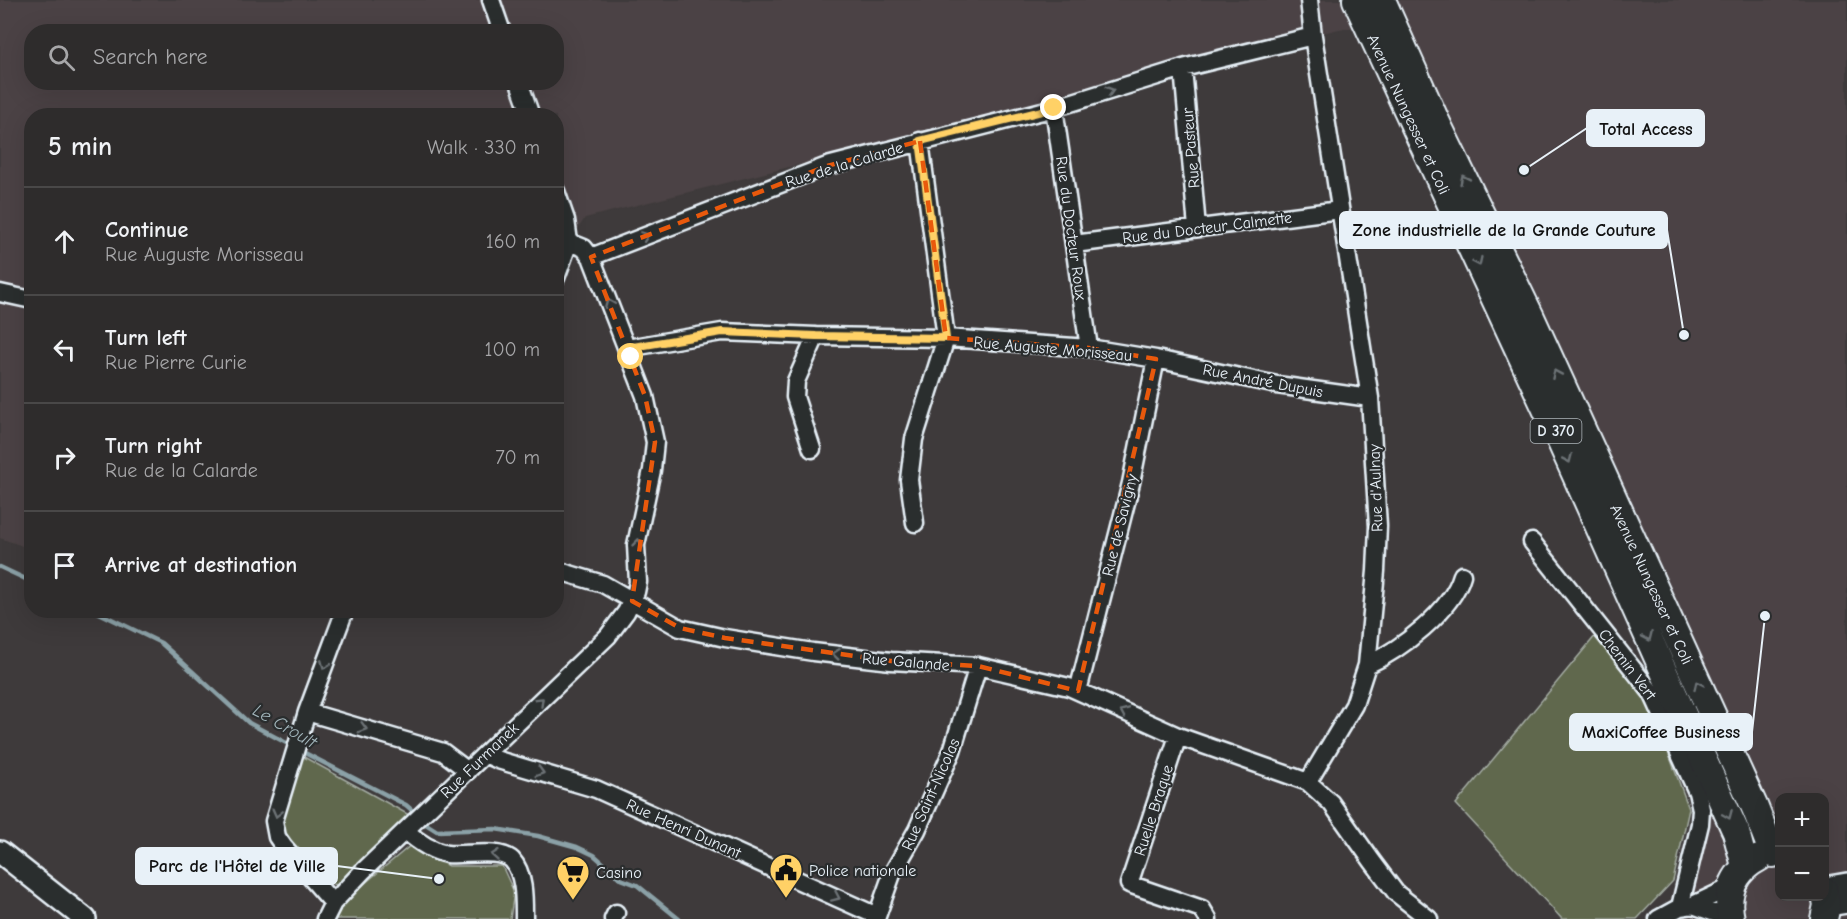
<!DOCTYPE html>
<html lang="en">
<head>
<meta charset="utf-8">
<style>
  body { margin:0; font-family:"Comic Neue",sans-serif; background:#3a3838; color:#f1f3f6 }
  .controls { position:absolute; right:18px; bottom:18px; display:grid; overflow:hidden; border-radius:12px; box-shadow:0 6px 24px #0002 }
  .controls button { width:54px; height:54px; display:grid; place-items:center; padding:0; border:0; border-bottom:2px solid #494848; background:#2e2c2c; color:#f1f3f6; font:30px sans-serif }
  .stop { position:absolute; width:18px; height:18px; margin:-14px; border:4px solid #ffd166; border-radius:50%; background:#fff }
  .stop.end { background:#ffd166; border-color:#fff; box-shadow:0 2px 6px #0008 }
  .list { margin:0; padding:0; list-style:none }
  h2 { display:flex; justify-content:space-between; align-items:center; height:78px; margin:0; padding:0 24px; font-size:26px }
  h2 small { font-size:20px; font-weight:400; color:#a7a7a9 }
  .list li { display:grid; grid-template-columns:39px 1fr auto; gap:18px; align-items:center; box-sizing:border-box; height:108px; padding:0 24px; border-top:2px solid #494848 }
  .list b { display:block; font-size:22px; white-space:nowrap }
  .list p { margin:0; font-size:20px; white-space:nowrap; color:#a7a7a9 }
  .list em { font-size:20px; font-style:normal; color:#a7a7a9 }
  .icon { flex:none; width:33px; height:33px; fill:none; stroke:currentColor; stroke-width:2; stroke-linecap:round; stroke-linejoin:round }
  .map { position:relative; flex:none; width:1847px; height:919px; overflow:hidden }
  .search { position:absolute; background:#2e2c2c; box-shadow:0 6px 24px #0002; left:24px; top:24px; width:540px; height:66px; display:flex; align-items:center; gap:15px; box-sizing:border-box; padding:0 21px; border-radius:24px; color:#a7a7a9; font-size:22px }
  .panel { position:absolute; background:#2e2c2c; box-shadow:0 6px 24px #0002; left:24px; top:108px; width:540px; height:510px; border-radius:24px }
  .map>svg:first-child { display:block }
  .built { fill:#4c4344; fill-rule:evenodd }
  .green { fill:#60674e; stroke:#a4aca3; stroke-width:1.5 }
  .lines { fill:none; stroke-linecap:round; stroke-linejoin:round }
  .stream { stroke:#8ba1a7; stroke-width:4.5 }
  .minor-casing { stroke:#e8f1f8; stroke-width:21 }
  .tertiary-casing { stroke:#e8f1f8; stroke-width:26 }
  .primary-casing { stroke:#e8f1f8; stroke-width:30 }
  .minor { stroke:#2a2d2e; stroke-width:16 }
  .tertiary { stroke:#2a2d2e; stroke-width:21 }
  .primary { stroke:#2a2d2e; stroke-width:26 }
  .oneway { stroke:#6c7275 }
  .route { stroke:#ffd166; stroke-width:8 }
  .marked { fill:none; stroke:#e8590c; stroke-width:4.5; stroke-dasharray:12 8; stroke-linejoin:round }
  .labels { text-anchor:middle; stroke-width:4.5; stroke-linejoin:round; paint-order:stroke }
  .shield { fill:#2a2d2e; stroke:#afb6bb; stroke-width:1.5 }
  .shield-label { font-size:15px; font-weight:bold; fill:#e8f1f8 }
  .street-label { font-size:16px; fill:#e8f1f8; stroke:#2a2d2e }
  .poi-label { font-size:16px; fill:#e8f1f8; stroke:#2a2d2e; text-anchor:start }
  .water-label { font-size:18px; font-style:italic; fill:#a2b5bb; stroke:#2a2d2e }
  .leader { fill:none; stroke:#e8f1f8; stroke-width:2 }
  .callout-dot { fill:#e8f1f8; stroke:#2a2d2e; stroke-width:2 }
  .callout { fill:#e8f1f8; stroke:#e8f1f8; stroke-width:2 }
  .callout-label { font-size:18px; text-anchor:middle; font-weight:bold; fill:#111 }
</style>
</head>
<body>
<div class="map">
<svg width="1847" height="919" viewBox="0 0 1847 919">
  <rect width="100%" height="100%" fill="#3e3a3b"/>
  <filter id="ink" filterUnits="userSpaceOnUse"><feTurbulence type="fractalNoise" baseFrequency=".0167" numOctaves="2"/><feDisplacementMap in="SourceGraphic" scale="12" xChannelSelector="R" yChannelSelector="G"/><feConvolveMatrix kernelMatrix="1 2 1 2 8 2 1 2 1" color-interpolation-filters="sRGB"/></filter>
  <g filter="url(#ink)">
    <path class="built" d="M 0,0 L 1847,0 L 1847,919 L 1653,919 L 1696,884 L 1710,808 L 1734,796 L 1554,410 L 1378,25 L 1339,29 L 585,218 L 557,260 L 556,116 L 32,116 L 31,549 L 0,538 ZM 32,32 L 556,32 L 556,82 L 32,82 ZM 1780,798 L 1824,798 L 1824,896 L 1780,896 Z"/>
    <path class="green" d="M 1596,635 L 1653,711 L 1689,809 L 1673,881 L 1637,919 L 1562,919 L 1456,804 Z
      M 302,756 L 409,815 L 340,886 L 323,881 L 289,839 L 281,823 Z
      M 411,845 L 448,866 L 502,866 L 514,892 L 510,919 L 335,919 L 346,899 Z"/>
    <g class="lines">
      <path class="stream" d="M 0,567 L 32,582
        M 93,610 L 161,643 L 249,723 L 292,746
        M 299,750 L 406,805 L 414,812
        M 426,824 L 437,831 L 495,829 L 538,836 L 577,847 L 594,855 L 621,879 L 637,885 L 679,919"/>
      <g class="minor-casing">
        <path id="minor" d="M 491,0 L 502,32
          M 1183,68 L 1197,228
          M 519,82 L 531,116
          M 1054,108 L 1089,348
          M 556,191 L 566,220 L 569,242 L 556,278
          M 1074,244 L 1340,210
          M 591,257 L 827,166 L 1054,108 L 1183,68 L 1313,36
          M 0,293 L 32,300
          M 627,348 L 722,332 L 816,336 L 946,338 L 1089,348 L 1156,359 L 1277,385 L 1370,398
          M 812,449 L 795,397 L 796,381 L 816,336
          M 915,523 L 909,480 L 914,439 L 946,338 L 920,141
          M 1532,542 L 1652,693 L 1697,792 L 1701,809 L 1700,824 L 1680,907
          M 556,570 L 603,584 L 680,628 L 725,638 L 813,652 L 891,661 L 978,666 L 1069,687 L 1178,736 L 1308,782 L 1331,803 L 1372,861 L 1396,893 L 1429,919
          M 1367,665 C 1400,650 1452,611 1462,575
          M 1078,691 L 1131,483 L 1156,359
          M 307,712 L 443,752 L 468,771
          M 1178,736 L 1129,884 L 1202,909 L 1208,919
          M 485,754 L 498,760 L 596,789 L 877,916
          M 1308,782 L 1354,705 L 1367,665 L 1376,571 L 1378,526 L 1370,398 L 1313,36 L 1309,0
          M 406,831 C 417,841 431,851 447,854 C 463,856 500,848 512,860 C 525,874 524,901 524,919
          M 333,903 L 284,847 L 277,837 L 274,821 L 307,712 L 345,610
          M 1693,905 L 1731,919
          M 325,919 L 333,903 L 362,872 L 608,636 L 626,612 L 636,592 L 638,582 L 636,545 L 652,470 L 655,442 L 645,396 L 591,257 L 584,248 L 569,242
          M 613,919 L 616,913
          M 876,919 L 892,874 L 917,830 L 952,751 L 978,666
          M 1658,919 L 1680,907 L 1693,905 L 1731,887"/>
      </g>
      <g class="tertiary-casing">
        <path id="tertiary" d="M 0,852 L 85,919
          M 1824,888 L 1847,884
          M 1827,905 L 1847,902"/>
      </g>
      <g class="primary-casing">
        <path id="primary" d="M 1356,0 L 1546,409 L 1726,810 L 1736,832 L 1745,866
          M 1382,0 L 1437,123 L 1530,315 L 1755,808 L 1773,854
          M 1731,919 C 1725,892 1734,871 1759,858
          M 1824,919 L 1827,905 L 1824,890"/>
      </g>
      <use href="#minor" class="minor"/>
      <use href="#tertiary" class="tertiary"/>
      <use href="#primary" class="primary"/>
    </g>
    <defs><path id="oneway-chevron" d="M-2-3.5L2.5 0L-2 3.5" fill="none" stroke-width="1.6" stroke-linecap="round" stroke-linejoin="round" transform="scale(1.5)"/></defs>
    <g class="oneway">
      <use href="#oneway-chevron" transform="translate(1110 91) rotate(-17)"/>
      <use href="#oneway-chevron" transform="translate(1464 179) rotate(-116)"/>
      <use href="#oneway-chevron" transform="translate(645 236) rotate(-21)"/>
      <use href="#oneway-chevron" transform="translate(1478 262) rotate(65)"/>
      <use href="#oneway-chevron" transform="translate(609 303) rotate(-112)"/>
      <use href="#oneway-chevron" transform="translate(1556 374) rotate(-114)"/>
      <use href="#oneway-chevron" transform="translate(1568 459) rotate(66)"/>
      <use href="#oneway-chevron" transform="translate(638 543) rotate(-84)"/>
      <use href="#oneway-chevron" transform="translate(1648 637) rotate(66)"/>
      <use href="#oneway-chevron" transform="translate(836 654) rotate(-174)"/>
      <use href="#oneway-chevron" transform="translate(325 665) rotate(111)"/>
      <use href="#oneway-chevron" transform="translate(1698 685) rotate(-115)"/>
      <use href="#oneway-chevron" transform="translate(540 701) rotate(-44)"/>
      <use href="#oneway-chevron" transform="translate(1124 712) rotate(-156)"/>
      <use href="#oneway-chevron" transform="translate(363 728) rotate(16)"/>
      <use href="#oneway-chevron" transform="translate(540 772) rotate(16)"/>
      <use href="#oneway-chevron" transform="translate(277 813) rotate(104)"/>
      <use href="#oneway-chevron" transform="translate(1728 815) rotate(67)"/>
      <use href="#oneway-chevron" transform="translate(495 855) rotate(-175)"/>
      <use href="#oneway-chevron" transform="translate(836 897) rotate(24)"/>
    </g>
  </g>
  <g class="lines" filter="url(#ink)">
    <path class="route" d="M 631,357 L 627,348 L 722,332 L 816,336 L 946,338 L 920,141 L 1054,108"/>
  </g>
  <path class="marked" d="M 920,141 L 946,338 L 1089,348 L 1156,359 L 1078,691 L 978,666 L 891,661 L 725,638 L 680,628 L 632,601 L 655,442 L 645,396 L 591,257 L 827,166 Z"/>
  <defs>
    <g id="civic-pin" transform="scale(1.725)"><path d="M0 17L-7.5 6A9.5 9.5 0 1 1 7.5 6Z" fill="#ffd166" stroke="#2a2d2e"/><path d="M-.6-6.5H3V-4.5H.6V-3L4-1V1h2V6H-6V1h2V-1L-.6-3ZM-1.2 2.5V6h2.4V2.5Z" fill="#111"/></g>
    <g id="supermarket-pin" transform="scale(1.725)"><path d="M0 17L-7.5 6A9.5 9.5 0 1 1 7.5 6Z" fill="#ffd166" stroke="#2a2d2e"/><path d="M-6-5.5h2.5l.6 2H6L4.5 2H-2.5L-4.4-4H-6ZM-1.5 3.2a1.3 1.3 0 1 0 .1 0ZM3 3.2a1.3 1.3 0 1 0 .1 0Z" fill="#111"/></g>
  </defs>
  <g fill-rule="evenodd">
    <use href="#civic-pin" x="786" y="870"/>
    <use href="#supermarket-pin" x="573" y="872"/>
  </g>
  <g class="labels">
    <rect class="shield" x="1530.5" y="419" width="51" height="24" rx="4.5"/>
    <g class="shield-label">
      <text x="1556" y="436">D 370</text>
    </g>
    <g class="street-label">
      <text transform="translate(1409 114) rotate(65)" y="6">Avenue Nungesser et Coli</text>
      <text transform="translate(1190 148) rotate(-95)" y="6">Rue Pasteur</text>
      <text transform="translate(844 164) rotate(-17)" y="6">Rue de la Calarde</text>
      <text transform="translate(1207 227) rotate(-7)" y="6">Rue du Docteur Calmette</text>
      <text transform="translate(1072 228) rotate(82)" y="6">Rue du Docteur Roux</text>
      <text transform="translate(1053 348) rotate(5)" y="6">Rue Auguste Morisseau</text>
      <text transform="translate(1263 380) rotate(11)" y="6">Rue André Dupuis</text>
      <text transform="translate(1375 488) rotate(-92)" y="6">Rue d'Aulnay</text>
      <text transform="translate(1119 525) rotate(-76)" y="6">Rue de Savigny</text>
      <text transform="translate(1652 584) rotate(65)" y="6">Avenue Nungesser et Coli</text>
      <text transform="translate(906 661) rotate(5)" y="6">Rue Galande</text>
      <text transform="translate(1628 664) rotate(53)" y="6">Chemin Vert</text>
      <text transform="translate(479 760) rotate(-44)" y="6">Rue Furmanek</text>
      <text transform="translate(930 794) rotate(-66)" y="6">Rue Saint-Nicolas</text>
      <text transform="translate(1153 810) rotate(-72)" y="6">Ruelle Braque</text>
      <text transform="translate(684 828) rotate(24)" y="6">Rue Henri Dunant</text>
    </g>
    <g class="poi-label">
      <text x="809" y="876">Police nationale</text>
      <text x="596" y="878">Casino</text>
    </g>
    <g class="water-label">
      <text transform="translate(285 726) rotate(30)" y="6">Le Croult</text>
    </g>
  </g>
  <path class="leader" d="M1524 170L1587 128M1684 335L1667 230M1765 616L1752 732M439 879L337 866"/>
  <g class="callout-dot">
    <circle cx="1524" cy="170" r="6"/>
    <circle cx="1684" cy="335" r="6"/>
    <circle cx="1765" cy="616" r="6"/>
    <circle cx="439" cy="879" r="6"/>
  </g>
  <g class="callout">
    <rect x="1587" y="110" width="117" height="36" rx="6"/>
    <rect x="1340" y="212" width="327" height="36" rx="6"/>
    <rect x="1570" y="714" width="182" height="36" rx="6"/>
    <rect x="136" y="848" width="201" height="36" rx="6"/>
  </g>
  <g class="callout-label">
    <text x="1646" y="135">Total Access</text>
    <text x="1504" y="236">Zone industrielle de la Grande Couture</text>
    <text x="1661" y="738">MaxiCoffee Business</text>
    <text x="237" y="872">Parc de l'Hôtel de Ville</text>
  </g>
</svg>
<div class="controls">
<button>+</button>
<button>−</button>
</div>
<div class="stop" style="left:631px;top:357px"></div>
<div class="stop end" style="left:1054px;top:108px"></div>
<div class="search"><svg class="icon" aria-label="search" viewBox="0 0 24 24"><circle cx="10" cy="10" r="6"/><path d="M15 15l6 6"/></svg>Search here</div>
<section class="panel">
<h2>5 min<small>Walk · 330 m</small></h2>
<ul class="list">
<li><svg class="icon" aria-label="ahead" viewBox="0 0 24 24"><path d="M12 20V5M6 11l6-6 6 6"/></svg><div><b>Continue</b><p>Rue Auguste Morisseau</p></div><em>160 m</em></li>
<li><svg class="icon" aria-label="left" viewBox="0 0 24 24"><path d="M17 20v-9H6M10 6l-5 5 5 5"/></svg><div><b>Turn left</b><p>Rue Pierre Curie</p></div><em>100 m</em></li>
<li><svg class="icon" aria-label="right" viewBox="0 0 24 24"><path d="M7 20v-9h11M14 6l5 5-5 5"/></svg><div><b>Turn right</b><p>Rue de la Calarde</p></div><em>70 m</em></li>
<li><svg class="icon" aria-label="arrive" viewBox="0 0 24 24"><path d="M6 21V4h12l-3 4 3 4H6"/></svg><div><b>Arrive at destination</b></div></li>
</ul>
</section>
</div>
</body>
</html>
